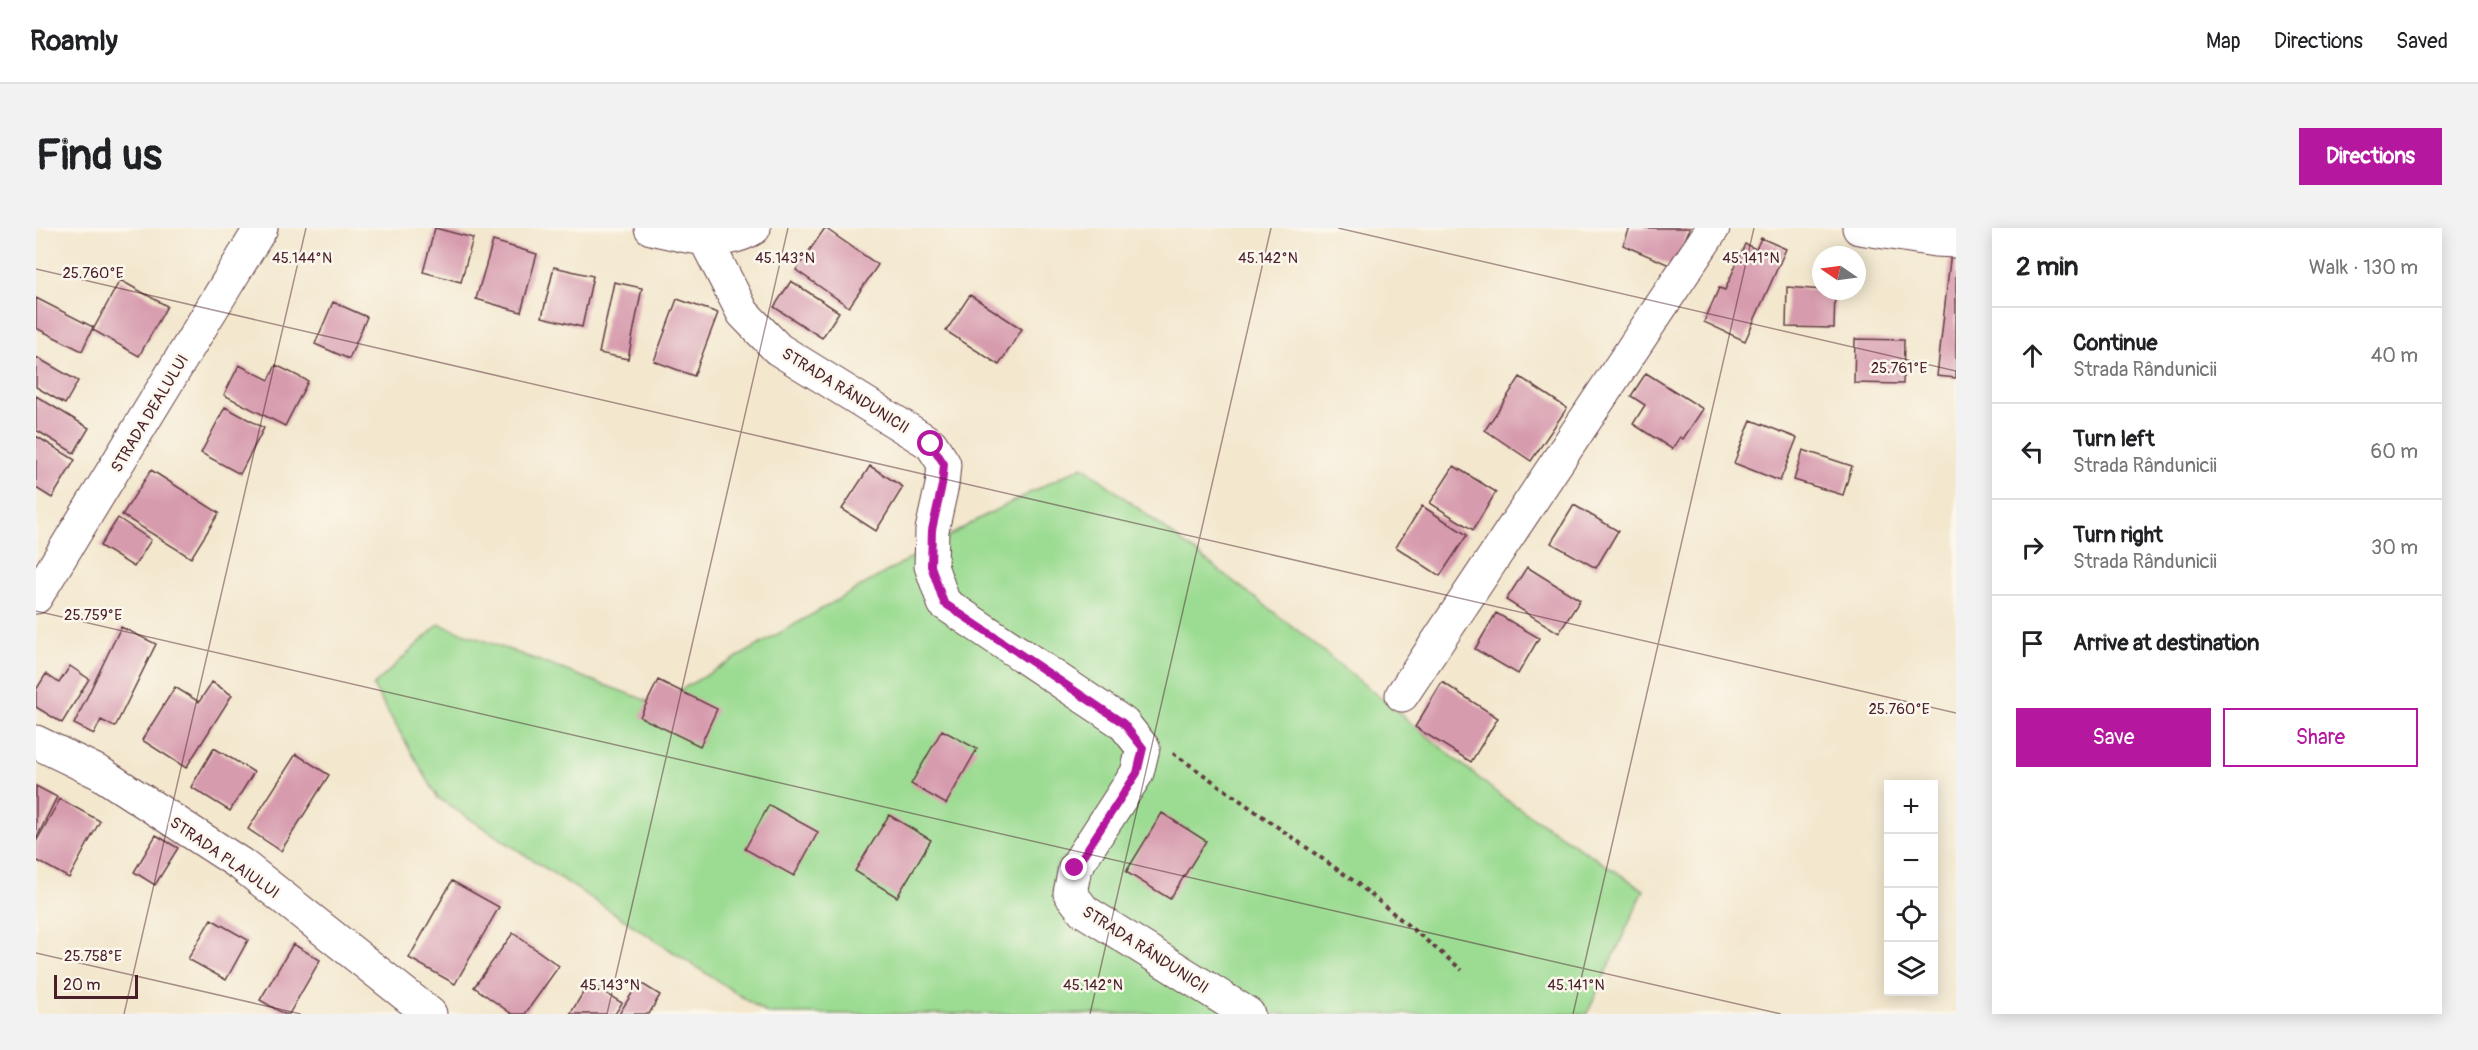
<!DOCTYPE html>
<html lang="en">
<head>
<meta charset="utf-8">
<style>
  body { margin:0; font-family:Pangolin,sans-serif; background:#f2f2f2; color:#202124 }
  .controls { position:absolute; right:18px; bottom:18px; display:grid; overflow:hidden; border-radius:0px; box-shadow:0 3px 15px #0003 }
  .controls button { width:54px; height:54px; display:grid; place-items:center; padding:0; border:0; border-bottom:2px solid #e0e0e0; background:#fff; color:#202124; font:30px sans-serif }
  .compass { position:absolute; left:1776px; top:18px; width:54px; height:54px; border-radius:50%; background:#fff; box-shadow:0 3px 15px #0003; rotate:283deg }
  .scale { position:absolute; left:18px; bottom:15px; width:84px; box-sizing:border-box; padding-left:6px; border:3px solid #4a1f2b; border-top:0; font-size:16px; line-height:21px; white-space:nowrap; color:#4a1f2b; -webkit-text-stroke:4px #fbf7ec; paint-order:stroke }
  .stop { position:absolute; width:18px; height:18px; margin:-14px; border:4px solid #b5179e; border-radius:50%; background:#fff }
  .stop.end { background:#b5179e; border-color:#fff; box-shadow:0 2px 6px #0008 }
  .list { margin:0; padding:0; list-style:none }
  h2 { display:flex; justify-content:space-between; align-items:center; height:78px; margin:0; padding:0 24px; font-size:26px }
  h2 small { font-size:20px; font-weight:400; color:#757577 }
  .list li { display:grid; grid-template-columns:39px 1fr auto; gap:18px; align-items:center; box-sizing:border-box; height:96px; padding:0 24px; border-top:2px solid #e0e0e0 }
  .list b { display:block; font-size:22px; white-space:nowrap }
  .list p { margin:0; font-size:20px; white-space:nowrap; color:#757577 }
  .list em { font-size:20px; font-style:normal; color:#757577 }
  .actions { display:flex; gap:12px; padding:18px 24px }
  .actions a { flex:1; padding:14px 0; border:2px solid #b5179e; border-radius:0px; text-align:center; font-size:21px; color:#b5179e }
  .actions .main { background:#b5179e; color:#fff }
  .icon { flex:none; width:33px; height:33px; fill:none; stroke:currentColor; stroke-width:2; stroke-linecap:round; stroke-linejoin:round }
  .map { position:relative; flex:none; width:1920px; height:786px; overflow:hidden; border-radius:0px }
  header { display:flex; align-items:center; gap:36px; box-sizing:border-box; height:84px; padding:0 30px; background:#fff; border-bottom:2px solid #e0e0e0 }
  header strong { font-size:28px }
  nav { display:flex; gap:33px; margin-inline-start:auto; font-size:21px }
  .intro { display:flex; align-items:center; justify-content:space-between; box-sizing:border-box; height:144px; padding:0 36px }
  h1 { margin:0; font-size:42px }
  .button { padding:15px 27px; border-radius:0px; background:#b5179e; color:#fff; font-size:21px; font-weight:700 }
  main { display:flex; gap:36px; padding:0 36px }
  aside { flex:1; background:#fff; border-radius:0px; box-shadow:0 3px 15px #0003 }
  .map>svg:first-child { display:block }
  .green { fill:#9bdb92; stroke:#727d5e; stroke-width:1.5 }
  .building { fill:#d79bae }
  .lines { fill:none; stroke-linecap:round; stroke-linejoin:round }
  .minor-casing { stroke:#633d43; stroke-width:35 }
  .path { stroke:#633d43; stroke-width:4; stroke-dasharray:4.5 4.5; stroke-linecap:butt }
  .minor { stroke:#fff; stroke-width:33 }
  .route { stroke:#b5179e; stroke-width:8 }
  .ticks { fill:none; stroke:#4a1f2b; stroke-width:1.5; stroke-opacity:0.45 }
  .labels { text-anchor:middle; stroke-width:5; stroke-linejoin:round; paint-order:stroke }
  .street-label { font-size:16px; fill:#4a1f2b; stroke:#fbf7ec }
  .ticks-label { font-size:15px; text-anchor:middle; fill:#4a1f2b; stroke:#fbf7ec; stroke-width:5; stroke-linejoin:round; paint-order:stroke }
</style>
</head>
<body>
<header>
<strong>Roamly</strong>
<nav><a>Map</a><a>Directions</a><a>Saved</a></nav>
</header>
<div class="intro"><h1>Find us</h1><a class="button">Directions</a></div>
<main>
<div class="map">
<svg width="1920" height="786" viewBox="0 0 1920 786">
  <rect width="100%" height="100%" fill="#fbf7ec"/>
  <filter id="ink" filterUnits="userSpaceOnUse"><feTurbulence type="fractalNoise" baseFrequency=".0167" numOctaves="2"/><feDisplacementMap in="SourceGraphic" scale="12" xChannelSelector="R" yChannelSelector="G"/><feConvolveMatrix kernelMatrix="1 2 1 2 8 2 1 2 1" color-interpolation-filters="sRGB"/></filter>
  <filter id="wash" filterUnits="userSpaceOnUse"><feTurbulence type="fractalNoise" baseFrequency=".008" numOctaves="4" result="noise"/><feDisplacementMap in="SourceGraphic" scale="24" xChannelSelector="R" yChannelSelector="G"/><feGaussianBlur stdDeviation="1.35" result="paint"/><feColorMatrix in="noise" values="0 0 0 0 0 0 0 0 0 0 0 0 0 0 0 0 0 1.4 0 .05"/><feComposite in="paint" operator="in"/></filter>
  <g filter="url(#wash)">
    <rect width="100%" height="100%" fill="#f3e7cd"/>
    <path class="green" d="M 1047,238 L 1261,402 L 1466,569 L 1608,662 L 1551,786 L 732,786 L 402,570 L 337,458 L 403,396 L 620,476 L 948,288 Z"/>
    <g id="blocks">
      <path class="building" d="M 399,0 L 437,10 L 425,54 L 387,44 Z
        M 789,0 L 842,37 L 813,79 L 760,42 Z
        M 1594,0 L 1654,0 L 1638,39 L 1587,17 Z
        M 1725,10 L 1750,21 L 1709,113 L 1668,94 L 1683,60 L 1689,62 L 1709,16 L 1720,21 Z
        M 457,13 L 501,26 L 485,84 L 440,71 Z
        M 1915,23 L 1920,24 L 1920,150 L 1901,148 Z
        M 518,39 L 557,48 L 546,99 L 506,89 Z
        M 84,52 L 131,78 L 103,128 L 57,102 Z
        M 755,53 L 803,84 L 786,110 L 738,79 Z
        M 578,54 L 606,60 L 592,131 L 563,125 Z
        M 1751,59 L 1799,63 L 1798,100 L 1750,99 Z
        M 934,67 L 986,101 L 963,137 L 910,103 Z
        M 0,70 L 57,99 L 46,123 L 0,100 Z
        M 641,71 L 682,85 L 658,148 L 618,133 Z
        M 297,74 L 331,89 L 313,131 L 279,116 Z
        M 1819,111 L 1868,112 L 1867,156 L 1818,155 Z
        M 0,129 L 42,153 L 29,176 L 0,159 Z
        M 203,137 L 233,152 L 240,137 L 272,153 L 249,198 L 188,167 Z
        M 1610,145 L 1667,181 L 1647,211 L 1644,209 L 1636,221 L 1597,196 L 1609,177 L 1595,168 Z
        M 1484,149 L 1531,180 L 1495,233 L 1449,202 Z
        M 0,168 L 53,200 L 38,225 L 0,202 Z
        M 189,179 L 228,200 L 204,246 L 165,225 Z
        M 1715,192 L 1761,210 L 1744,253 L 1698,235 Z
        M 0,208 L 39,232 L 16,270 L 0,260 Z
        M 1767,222 L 1816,238 L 1807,267 L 1758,252 Z
        M 834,238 L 867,259 L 840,303 L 806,281 Z
        M 1418,238 L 1460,264 L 1437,302 L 1394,275 Z
        M 115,242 L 183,285 L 155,330 L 86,287 Z
        M 1538,277 L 1582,303 L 1560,340 L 1515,315 Z
        M 1386,278 L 1431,307 L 1404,348 L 1360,319 Z
        M 82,290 L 115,312 L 98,339 L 64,318 Z
        M 1491,339 L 1544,372 L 1523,405 L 1470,372 Z
        M 1460,385 L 1503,410 L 1482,446 L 1439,421 Z
        M 85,399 L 120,416 L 79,499 L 65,492 L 58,506 L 38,496 Z
        M 34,438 L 53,451 L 26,495 L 0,479 L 0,462 L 10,446 L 23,455 Z
        M 622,452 L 681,481 L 664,518 L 604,489 Z
        M 176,454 L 196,467 L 150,540 L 106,512 L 139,459 L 163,474 Z
        M 1406,454 L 1462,490 L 1435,534 L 1379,499 Z
        M 906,502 L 941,521 L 910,576 L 875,556 Z
        M 178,520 L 218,544 L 194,583 L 155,559 Z
        M 260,526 L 293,547 L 245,623 L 212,601 Z
        M 0,558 L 21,569 L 0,611 Z
        M 24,571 L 64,593 L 33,650 L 0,632 L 0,614 Z
        M 733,577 L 782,604 L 758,648 L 709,621 Z
        M 1126,585 L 1170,613 L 1134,671 L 1090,644 Z
        M 853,587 L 895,612 L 861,669 L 819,643 Z
        M 120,607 L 142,620 L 119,657 L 98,644 Z
        M 416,653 L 463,679 L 419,756 L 373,730 Z
        M 175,691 L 212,712 L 190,752 L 152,731 Z
        M 477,705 L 523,738 L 489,786 L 476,786 L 438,759 Z
        M 257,716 L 284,732 L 253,786 L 248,786 L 224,772 Z
        M 603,754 L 624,767 L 613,786 L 583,786 Z
        M 553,755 L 586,775 L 579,786 L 534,786 Z"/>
    </g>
  </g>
  <g filter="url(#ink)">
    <use href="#blocks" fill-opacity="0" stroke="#633d43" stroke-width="1.5"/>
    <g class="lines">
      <g class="minor-casing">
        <path id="minor" d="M 615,0 C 650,8 685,20 718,0
          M 1823,0 L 1899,12 L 1920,13
          M 670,13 L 707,85 L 742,121 L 895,216 L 908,236 L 906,257 L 896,302 L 895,338 L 908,375 L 1087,495 L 1107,520 L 1101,545 L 1039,640 L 1034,665 L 1048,683 L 1212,786
          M 0,369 L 225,0
          M 1366,467 L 1677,0
          M 0,514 L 64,545 L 206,637 L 394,786"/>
      </g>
      <path class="path" d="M 1137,525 L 1322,656 L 1426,742"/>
      <use href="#minor" class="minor"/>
    </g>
  </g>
  <g class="lines" filter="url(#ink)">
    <path class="route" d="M 895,216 L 908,236 L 906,257 L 896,302 L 895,338 L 908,375 L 1087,495 L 1107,520 L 1101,545 L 1039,640"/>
  </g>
  <path class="ticks" d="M 1302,0 L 1920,143M 0,41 L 1920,485M 0,383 L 1745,786M 0,725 L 265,786M 88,786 L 270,0M 571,786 L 752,0M 1054,786 L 1235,0M 1537,786 L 1718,0"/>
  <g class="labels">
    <g class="street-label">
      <text transform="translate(810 162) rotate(32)" y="6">STRADA RÂNDUNICII</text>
      <text transform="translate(113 185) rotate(-59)" y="6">STRADA DEALULUI</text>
      <text transform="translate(189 629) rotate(35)" y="6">STRADA PLAIULUI</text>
      <text transform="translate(1110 721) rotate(33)" y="6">STRADA RÂNDUNICII</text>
    </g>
  </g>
  <g class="ticks-label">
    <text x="266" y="35">45.144°N</text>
    <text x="749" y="35">45.143°N</text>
    <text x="1232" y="35">45.142°N</text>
    <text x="1715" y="35">45.141°N</text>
    <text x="57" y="50">25.760°E</text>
    <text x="1863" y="145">25.761°E</text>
    <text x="57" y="392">25.759°E</text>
    <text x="1863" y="486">25.760°E</text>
    <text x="57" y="733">25.758°E</text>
    <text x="574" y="762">45.143°N</text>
    <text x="1057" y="762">45.142°N</text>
    <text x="1540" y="762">45.141°N</text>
  </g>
</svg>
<div class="controls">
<button>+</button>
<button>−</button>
<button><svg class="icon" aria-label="locate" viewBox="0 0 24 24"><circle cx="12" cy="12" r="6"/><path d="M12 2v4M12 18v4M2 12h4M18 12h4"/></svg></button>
<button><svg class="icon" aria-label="layers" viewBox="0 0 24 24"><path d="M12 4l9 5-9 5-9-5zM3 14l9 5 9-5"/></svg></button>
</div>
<svg class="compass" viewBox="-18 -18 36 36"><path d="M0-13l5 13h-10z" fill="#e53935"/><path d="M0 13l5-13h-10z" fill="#757577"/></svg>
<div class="scale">20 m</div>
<div class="stop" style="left:895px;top:216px"></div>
<div class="stop end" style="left:1039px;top:640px"></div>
</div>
<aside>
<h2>2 min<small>Walk · 130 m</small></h2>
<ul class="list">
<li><svg class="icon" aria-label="ahead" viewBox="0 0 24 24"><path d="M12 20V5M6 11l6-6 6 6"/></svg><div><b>Continue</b><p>Strada Rândunicii</p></div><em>40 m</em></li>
<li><svg class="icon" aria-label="left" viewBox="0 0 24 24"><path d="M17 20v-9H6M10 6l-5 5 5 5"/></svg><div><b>Turn left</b><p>Strada Rândunicii</p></div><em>60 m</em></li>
<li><svg class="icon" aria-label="right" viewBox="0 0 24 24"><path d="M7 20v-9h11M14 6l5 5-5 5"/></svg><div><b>Turn right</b><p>Strada Rândunicii</p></div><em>30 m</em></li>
<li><svg class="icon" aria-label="arrive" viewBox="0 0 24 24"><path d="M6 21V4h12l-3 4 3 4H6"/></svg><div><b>Arrive at destination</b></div></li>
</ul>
<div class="actions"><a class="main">Save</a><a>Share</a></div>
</aside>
</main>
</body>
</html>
